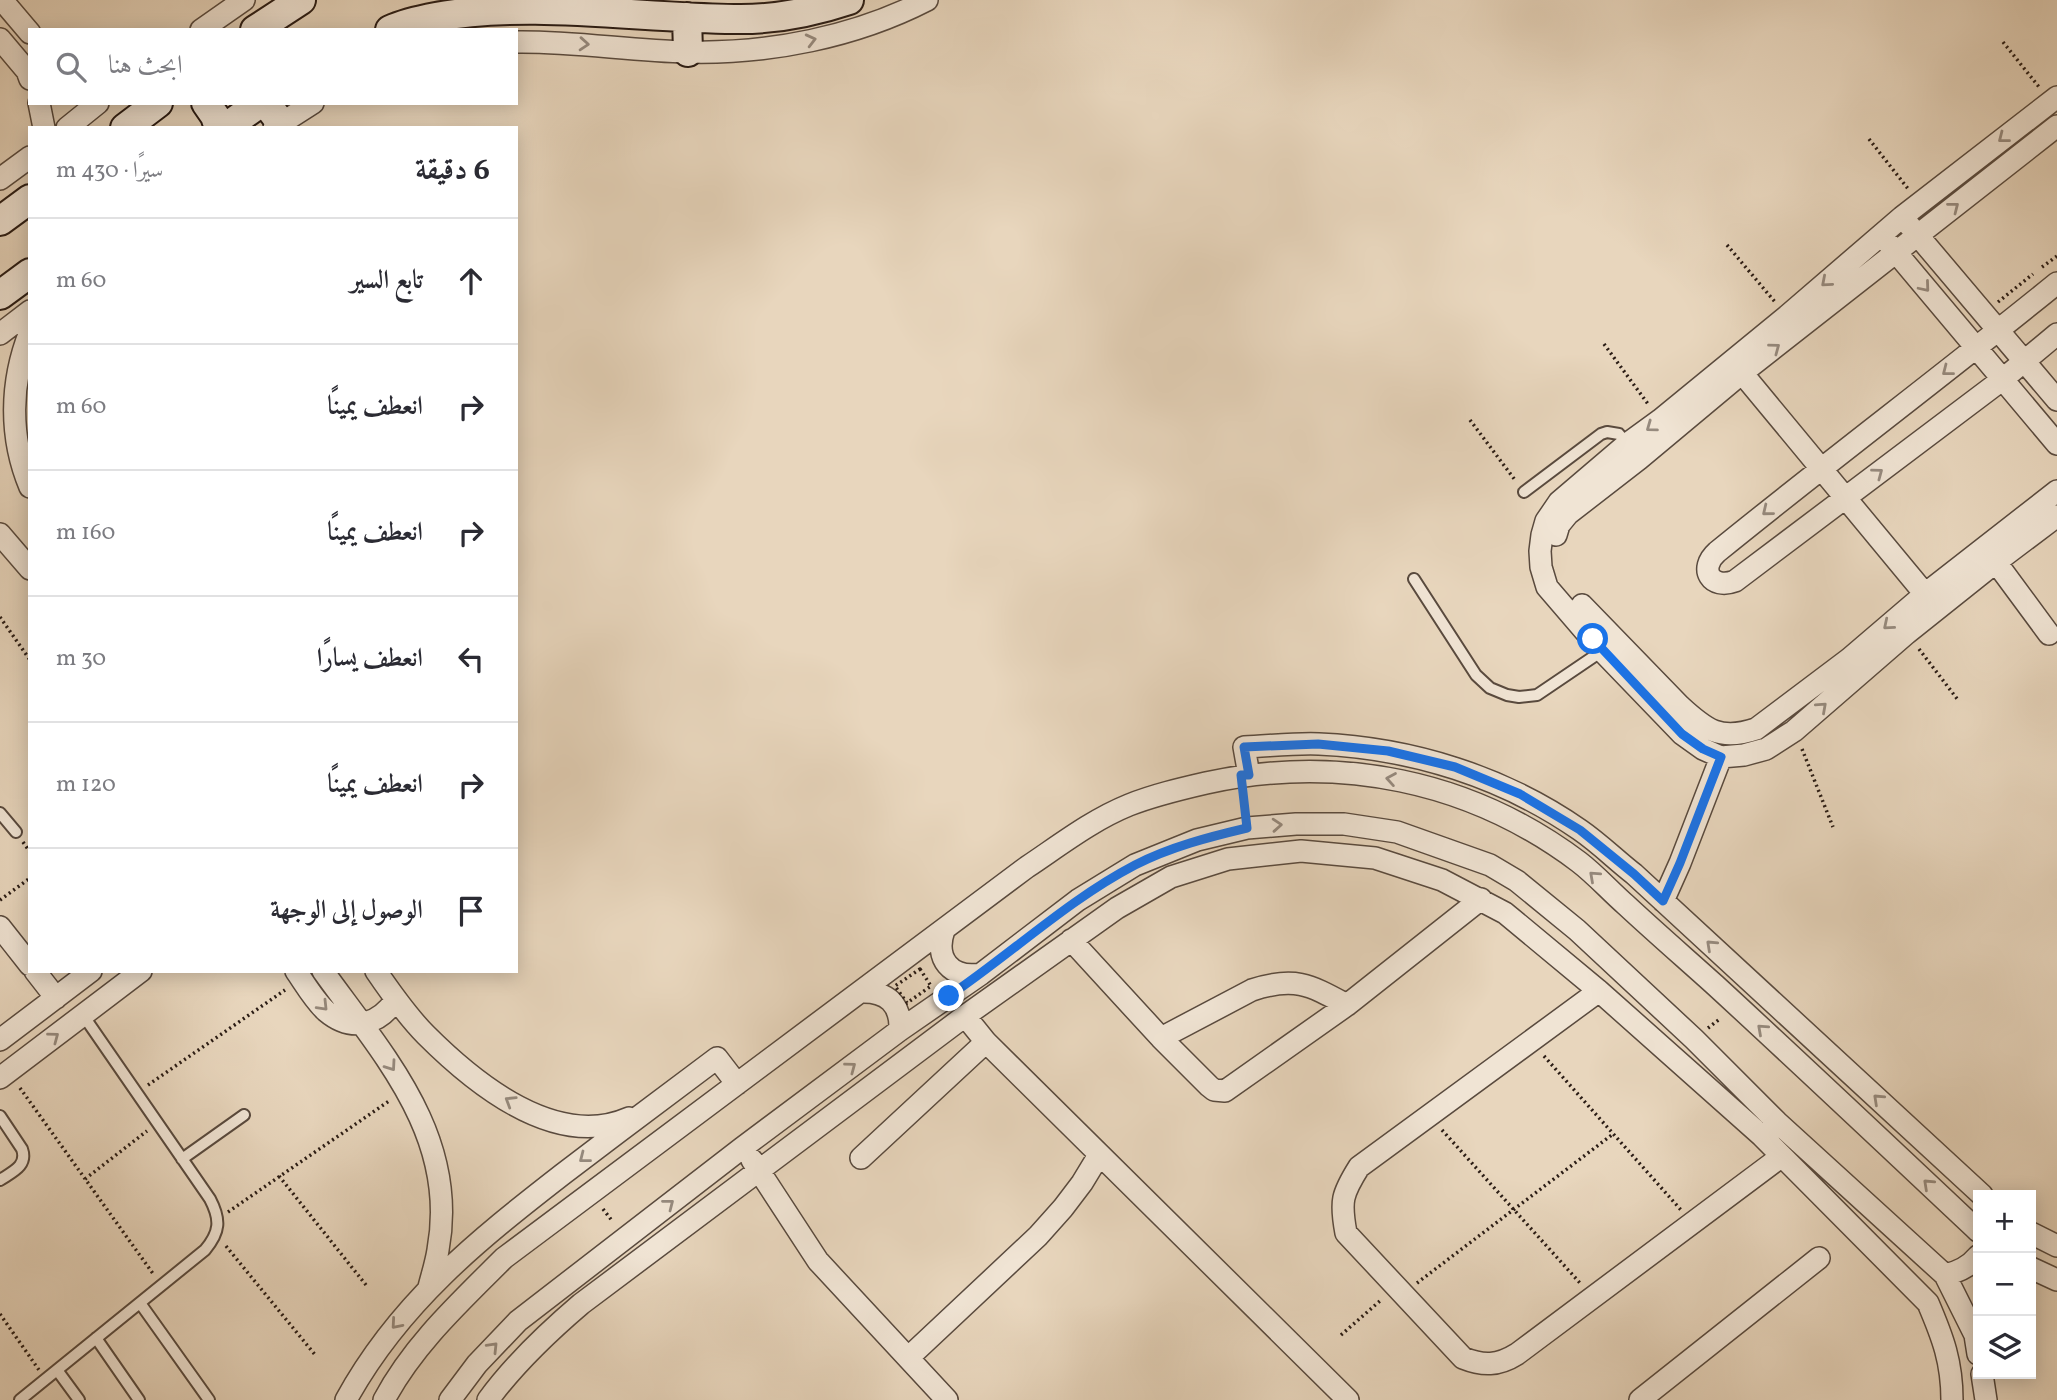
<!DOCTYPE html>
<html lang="ar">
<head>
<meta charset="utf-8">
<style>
  body { margin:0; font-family:Vollkorn,Amiri,serif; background:#f7f7f7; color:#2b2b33; direction:rtl }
  .controls { position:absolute; right:21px; bottom:21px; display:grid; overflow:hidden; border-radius:0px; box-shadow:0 4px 18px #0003 }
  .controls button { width:63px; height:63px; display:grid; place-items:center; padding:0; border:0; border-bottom:2px solid #e1e1e2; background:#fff; color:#2b2b33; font:35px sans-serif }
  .stop { position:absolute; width:21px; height:21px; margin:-16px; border:5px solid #1a73e8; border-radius:50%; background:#fff }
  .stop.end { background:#1a73e8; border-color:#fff; box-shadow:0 2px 7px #0008 }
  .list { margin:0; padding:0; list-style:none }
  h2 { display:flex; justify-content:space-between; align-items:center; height:91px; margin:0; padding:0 28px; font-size:30px }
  h2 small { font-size:23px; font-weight:400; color:#7c7c81 }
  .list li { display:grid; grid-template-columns:46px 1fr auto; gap:21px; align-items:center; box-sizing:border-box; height:126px; padding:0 28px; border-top:2px solid #e1e1e2 }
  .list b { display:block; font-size:26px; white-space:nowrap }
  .list em { font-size:23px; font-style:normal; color:#7c7c81 }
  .icon { flex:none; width:38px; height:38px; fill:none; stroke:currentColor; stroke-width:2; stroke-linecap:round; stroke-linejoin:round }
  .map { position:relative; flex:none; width:2057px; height:1400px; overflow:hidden; direction:ltr }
  .search { position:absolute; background:#fff; box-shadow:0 4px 18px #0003; left:28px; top:28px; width:490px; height:77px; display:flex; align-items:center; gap:18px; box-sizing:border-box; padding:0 24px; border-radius:0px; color:#7c7c81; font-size:26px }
  .panel { position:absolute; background:#fff; box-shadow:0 4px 18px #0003; left:28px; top:126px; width:490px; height:847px; border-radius:0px; direction:rtl }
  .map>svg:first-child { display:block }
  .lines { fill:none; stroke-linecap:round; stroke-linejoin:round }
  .service-casing { stroke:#594a3e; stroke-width:14 }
  .minor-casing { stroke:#594a3e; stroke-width:24 }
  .secondary-casing { stroke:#291b14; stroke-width:32 }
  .path { stroke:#291b14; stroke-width:3.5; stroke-dasharray:2 3.5; stroke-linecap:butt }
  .service { stroke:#f0e4d4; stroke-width:10 }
  .minor { stroke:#f0e4d4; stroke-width:21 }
  .secondary { stroke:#f0e4d4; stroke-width:28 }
  .oneway { stroke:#968a7e }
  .route { stroke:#1a73e8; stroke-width:9 }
</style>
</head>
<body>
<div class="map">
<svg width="2057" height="1400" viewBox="0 0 2057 1400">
  <rect width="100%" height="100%" fill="#e8d6bd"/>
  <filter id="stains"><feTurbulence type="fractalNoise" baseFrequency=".00286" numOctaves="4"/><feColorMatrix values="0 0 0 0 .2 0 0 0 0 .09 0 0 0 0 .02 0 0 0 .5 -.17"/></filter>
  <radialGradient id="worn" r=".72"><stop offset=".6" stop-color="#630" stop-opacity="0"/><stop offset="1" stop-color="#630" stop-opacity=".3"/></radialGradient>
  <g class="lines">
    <g class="service-casing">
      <path id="service" d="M 1524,492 L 1601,434 L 1607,432 L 1619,434 L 1627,444
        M 1414,579 L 1476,675 L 1490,688 L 1507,695 L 1519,697 L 1537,695 L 1602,651
        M 0,813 L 16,832
        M 0,1116 L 22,1149 C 28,1166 12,1172 0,1180
        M 182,1159 L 244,1115
        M 140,1303 L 209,1400
        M 96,1338 L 139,1400
        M 57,1370 L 79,1400
        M 20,1400 L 205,1250 C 220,1232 221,1220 210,1199 L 83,1015"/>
    </g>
    <g class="minor-casing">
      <path id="minor" d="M 2,0 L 30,33
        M 201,30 L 244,0
        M 0,39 L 27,71 L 30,79
        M 516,42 C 574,41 630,51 688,52 C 769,54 855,37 927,0
        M 2057,97 L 1902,217 L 1787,316 L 1660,420 L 1627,444 L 1559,502 L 1546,521 L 1542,535 L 1540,551 L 1541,567 L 1547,587 L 1602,651 L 1682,734 L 1703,749 L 1721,757 L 1744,755 L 1766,749 L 1794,731 L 1907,633 L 1996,562 L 2057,516
        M 39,103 L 44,128
        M 67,128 L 98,103
        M 274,128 L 313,103
        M 0,179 L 30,157
        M 1909,225 L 2057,400
        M 1889,244 L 2057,444
        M 2057,283 C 1945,374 1829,461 1717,552 C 1698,569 1711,590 1735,581 L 2003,379 L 2057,334
        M 30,332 C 10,382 9,437 30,487
        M 0,334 L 30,311
        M 1742,373 L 1925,594
        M 0,534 L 30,569
        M 1556,535 L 1559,525 L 1568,514 L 1639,459 L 1742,373 L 2057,126
        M 1987,550 L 2049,634
        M 1582,605 L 1680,706 C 1706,730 1720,741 1756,729 L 1849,659 L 1925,594 L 2057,491
        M 1249,775 L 1244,747 C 1269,746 1295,743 1319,744 C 1412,748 1504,777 1580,830 C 1599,843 1616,860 1634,874 L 1982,1195
        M 1663,901 L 1680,863 L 1721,757
        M 0,927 L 30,965
        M 944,930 C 934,959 951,979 981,974
        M 1071,940 L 1161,1038 L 1209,1086 L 1214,1090 L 1225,1091 L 1347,1005 L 1481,899
        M 35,971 L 56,998
        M 296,971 C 305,984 314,1000 326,1011 C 352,1033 379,1025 396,999
        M 323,971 C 384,1056 459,1137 438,1250 C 436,1263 432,1275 429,1287
        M 376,971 C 391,993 407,1016 426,1035 C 475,1084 556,1150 629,1118
        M 1599,991 L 1359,1167 C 1342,1194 1340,1201 1346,1233 L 1463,1358 C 1483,1366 1498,1366 1517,1354 L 1782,1156
        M 861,992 C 887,991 901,1004 900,1030
        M 965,1016 L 986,1042 L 1348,1400
        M 1161,1038 L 1252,990 C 1295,976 1310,985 1347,1005
        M 0,1040 L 91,971
        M 0,1078 L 141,971
        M 861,1158 L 986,1042
        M 752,1160 L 818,1261 L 947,1400
        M 2031,1233 L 2057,1246
        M 2031,1268 L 2057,1280
        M 1945,1275 C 1959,1272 1969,1267 1978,1256
        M 908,1358 L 1038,1236 L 1063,1208 L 1082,1183 L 1099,1155
        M 1982,1374 L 1986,1400
        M 346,1400 C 399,1303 478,1240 563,1174 C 614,1135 666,1096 717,1058 L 737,1084
        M 384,1400 C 413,1345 460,1302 504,1258 L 1027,867 C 1060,845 1092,820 1129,805 C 1154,795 1180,789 1206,783 C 1338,754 1470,780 1579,862 C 1596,875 1610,891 1626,905 C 1655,932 1685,958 1715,985 C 1803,1066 1891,1149 1978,1231
        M 450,1400 L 477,1364 L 518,1321 L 742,1148 L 900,1030 L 981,974 L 1078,900 L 1135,865 L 1197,840 L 1247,828 L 1296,824 L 1344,824 L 1397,832 L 1490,865 L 1517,881 L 1577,930 L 1694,1039 L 1777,1122 L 1945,1275 L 1975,1335 L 1978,1354
        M 488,1400 C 515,1363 547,1333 581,1304 L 965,1016 L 1117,908 L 1171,877 L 1228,859 L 1301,851 L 1375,858 L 1442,880 L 1505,913 L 1599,991 L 1762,1136 L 1928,1303 C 1943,1338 1952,1362 1952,1400
        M 1640,1400 L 1819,1258"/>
    </g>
    <g class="secondary-casing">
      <path id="secondary" d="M 687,17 L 688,52
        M 255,30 L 301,0
        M 390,30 C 405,23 420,20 436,17 C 530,0 638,18 734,19 C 772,20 813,12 849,0
        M 206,103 L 215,116 L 219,128
        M 266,103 L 281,123
        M 125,128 L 158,103
        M 225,128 L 260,103
        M 0,221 L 30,199
        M 0,295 L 30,273"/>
    </g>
    <path class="path" d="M 2003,42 L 2039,87
      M 1869,139 L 1909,190
      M 1727,245 L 1775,302
      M 2042,267 L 2057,256
      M 1998,302 L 2033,274
      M 1604,344 L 1648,404
      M 1470,420 L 1515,480
      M 0,617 L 30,660
      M 1919,649 L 1958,700
      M 1802,749 L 1833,827
      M 23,842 L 30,852
      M 0,900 L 30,878
      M 920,969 L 931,986 L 907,1003 L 895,986 Z
      M 1708,1028 L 1721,1018
      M 1544,1056 L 1681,1210
      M 148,1085 L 285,990
      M 20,1088 L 154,1275
      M 1442,1130 L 1580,1283
      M 279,1176 L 366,1285
      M 85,1179 L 147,1131
      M 603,1209 L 613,1222
      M 228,1212 L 389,1101
      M 226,1246 L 316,1356
      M 1417,1283 L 1613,1134
      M 0,1314 L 39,1370
      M 1341,1335 L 1381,1300"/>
    <use href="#service" class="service"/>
    <use href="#minor" class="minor"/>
    <use href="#secondary" class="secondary"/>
  </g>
  <defs><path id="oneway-chevron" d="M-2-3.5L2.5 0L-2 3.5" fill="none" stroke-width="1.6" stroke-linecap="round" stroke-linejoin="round" transform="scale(1.75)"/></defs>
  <g class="oneway">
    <use href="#oneway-chevron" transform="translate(811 40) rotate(-14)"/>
    <use href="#oneway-chevron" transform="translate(584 44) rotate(4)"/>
    <use href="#oneway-chevron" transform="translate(2003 138) rotate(142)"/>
    <use href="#oneway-chevron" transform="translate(1954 207) rotate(-38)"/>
    <use href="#oneway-chevron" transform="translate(1826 282) rotate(139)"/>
    <use href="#oneway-chevron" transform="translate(1925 287) rotate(50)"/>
    <use href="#oneway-chevron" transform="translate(1775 348) rotate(-37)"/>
    <use href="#oneway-chevron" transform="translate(1947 371) rotate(142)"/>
    <use href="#oneway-chevron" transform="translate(1651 427) rotate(144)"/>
    <use href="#oneway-chevron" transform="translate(1878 473) rotate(-37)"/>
    <use href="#oneway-chevron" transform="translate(1767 511) rotate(141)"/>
    <use href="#oneway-chevron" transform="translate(1888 625) rotate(140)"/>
    <use href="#oneway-chevron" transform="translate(1822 707) rotate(-42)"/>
    <use href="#oneway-chevron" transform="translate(1391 779) rotate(-170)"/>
    <use href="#oneway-chevron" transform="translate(1277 825) rotate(-4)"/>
    <use href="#oneway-chevron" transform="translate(1594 876) rotate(-138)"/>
    <use href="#oneway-chevron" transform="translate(1711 945) rotate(-137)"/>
    <use href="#oneway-chevron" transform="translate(323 1006) rotate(46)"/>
    <use href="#oneway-chevron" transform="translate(1762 1029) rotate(-138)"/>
    <use href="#oneway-chevron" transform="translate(54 1037) rotate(-37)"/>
    <use href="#oneway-chevron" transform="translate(391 1066) rotate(55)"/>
    <use href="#oneway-chevron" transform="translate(851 1067) rotate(-37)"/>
    <use href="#oneway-chevron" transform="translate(1878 1099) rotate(-137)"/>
    <use href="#oneway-chevron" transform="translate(510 1101) rotate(-148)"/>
    <use href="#oneway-chevron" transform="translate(584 1158) rotate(142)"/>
    <use href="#oneway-chevron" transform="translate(1928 1184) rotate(-137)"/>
    <use href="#oneway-chevron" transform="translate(669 1204) rotate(-38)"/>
    <use href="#oneway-chevron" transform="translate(396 1324) rotate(131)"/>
    <use href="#oneway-chevron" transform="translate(493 1347) rotate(-46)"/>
  </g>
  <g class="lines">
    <path class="route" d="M 949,996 C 1011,954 1068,900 1135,865 C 1170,847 1209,837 1247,828 L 1241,775 L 1249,775 L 1244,747 L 1318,744 L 1388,751 L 1455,767 L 1520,794 L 1580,830 L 1634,874 L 1663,901 L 1680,863 L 1721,757 L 1703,749 L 1682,734 L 1593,639"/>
  </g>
  <rect width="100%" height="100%" filter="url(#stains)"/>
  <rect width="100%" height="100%" fill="url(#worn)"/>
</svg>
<div class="controls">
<button>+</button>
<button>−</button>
<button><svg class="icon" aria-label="layers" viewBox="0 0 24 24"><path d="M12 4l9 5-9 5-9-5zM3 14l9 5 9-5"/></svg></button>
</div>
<div class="stop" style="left:1593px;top:639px"></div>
<div class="stop end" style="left:949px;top:996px"></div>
<div class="search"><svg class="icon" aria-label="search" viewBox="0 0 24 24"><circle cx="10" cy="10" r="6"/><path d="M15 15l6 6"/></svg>ابحث هنا</div>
<section class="panel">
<h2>6 دقيقة<small>سيرًا · 430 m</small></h2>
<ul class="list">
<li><svg class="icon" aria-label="ahead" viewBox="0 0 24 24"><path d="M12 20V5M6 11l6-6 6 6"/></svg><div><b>تابع السير</b></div><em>60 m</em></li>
<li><svg class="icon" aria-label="right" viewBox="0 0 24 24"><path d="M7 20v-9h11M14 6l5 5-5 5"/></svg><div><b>انعطف يمينًا</b></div><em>60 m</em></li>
<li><svg class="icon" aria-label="right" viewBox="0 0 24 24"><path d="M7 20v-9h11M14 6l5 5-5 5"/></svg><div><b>انعطف يمينًا</b></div><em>160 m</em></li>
<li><svg class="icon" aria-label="left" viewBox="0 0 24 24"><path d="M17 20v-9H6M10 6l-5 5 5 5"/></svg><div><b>انعطف يسارًا</b></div><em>30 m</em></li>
<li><svg class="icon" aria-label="right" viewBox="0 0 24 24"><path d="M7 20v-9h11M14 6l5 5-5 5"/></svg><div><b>انعطف يمينًا</b></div><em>120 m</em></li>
<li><svg class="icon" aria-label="arrive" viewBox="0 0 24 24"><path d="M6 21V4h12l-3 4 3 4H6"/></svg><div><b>الوصول إلى الوجهة</b></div></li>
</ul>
</section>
</div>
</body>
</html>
